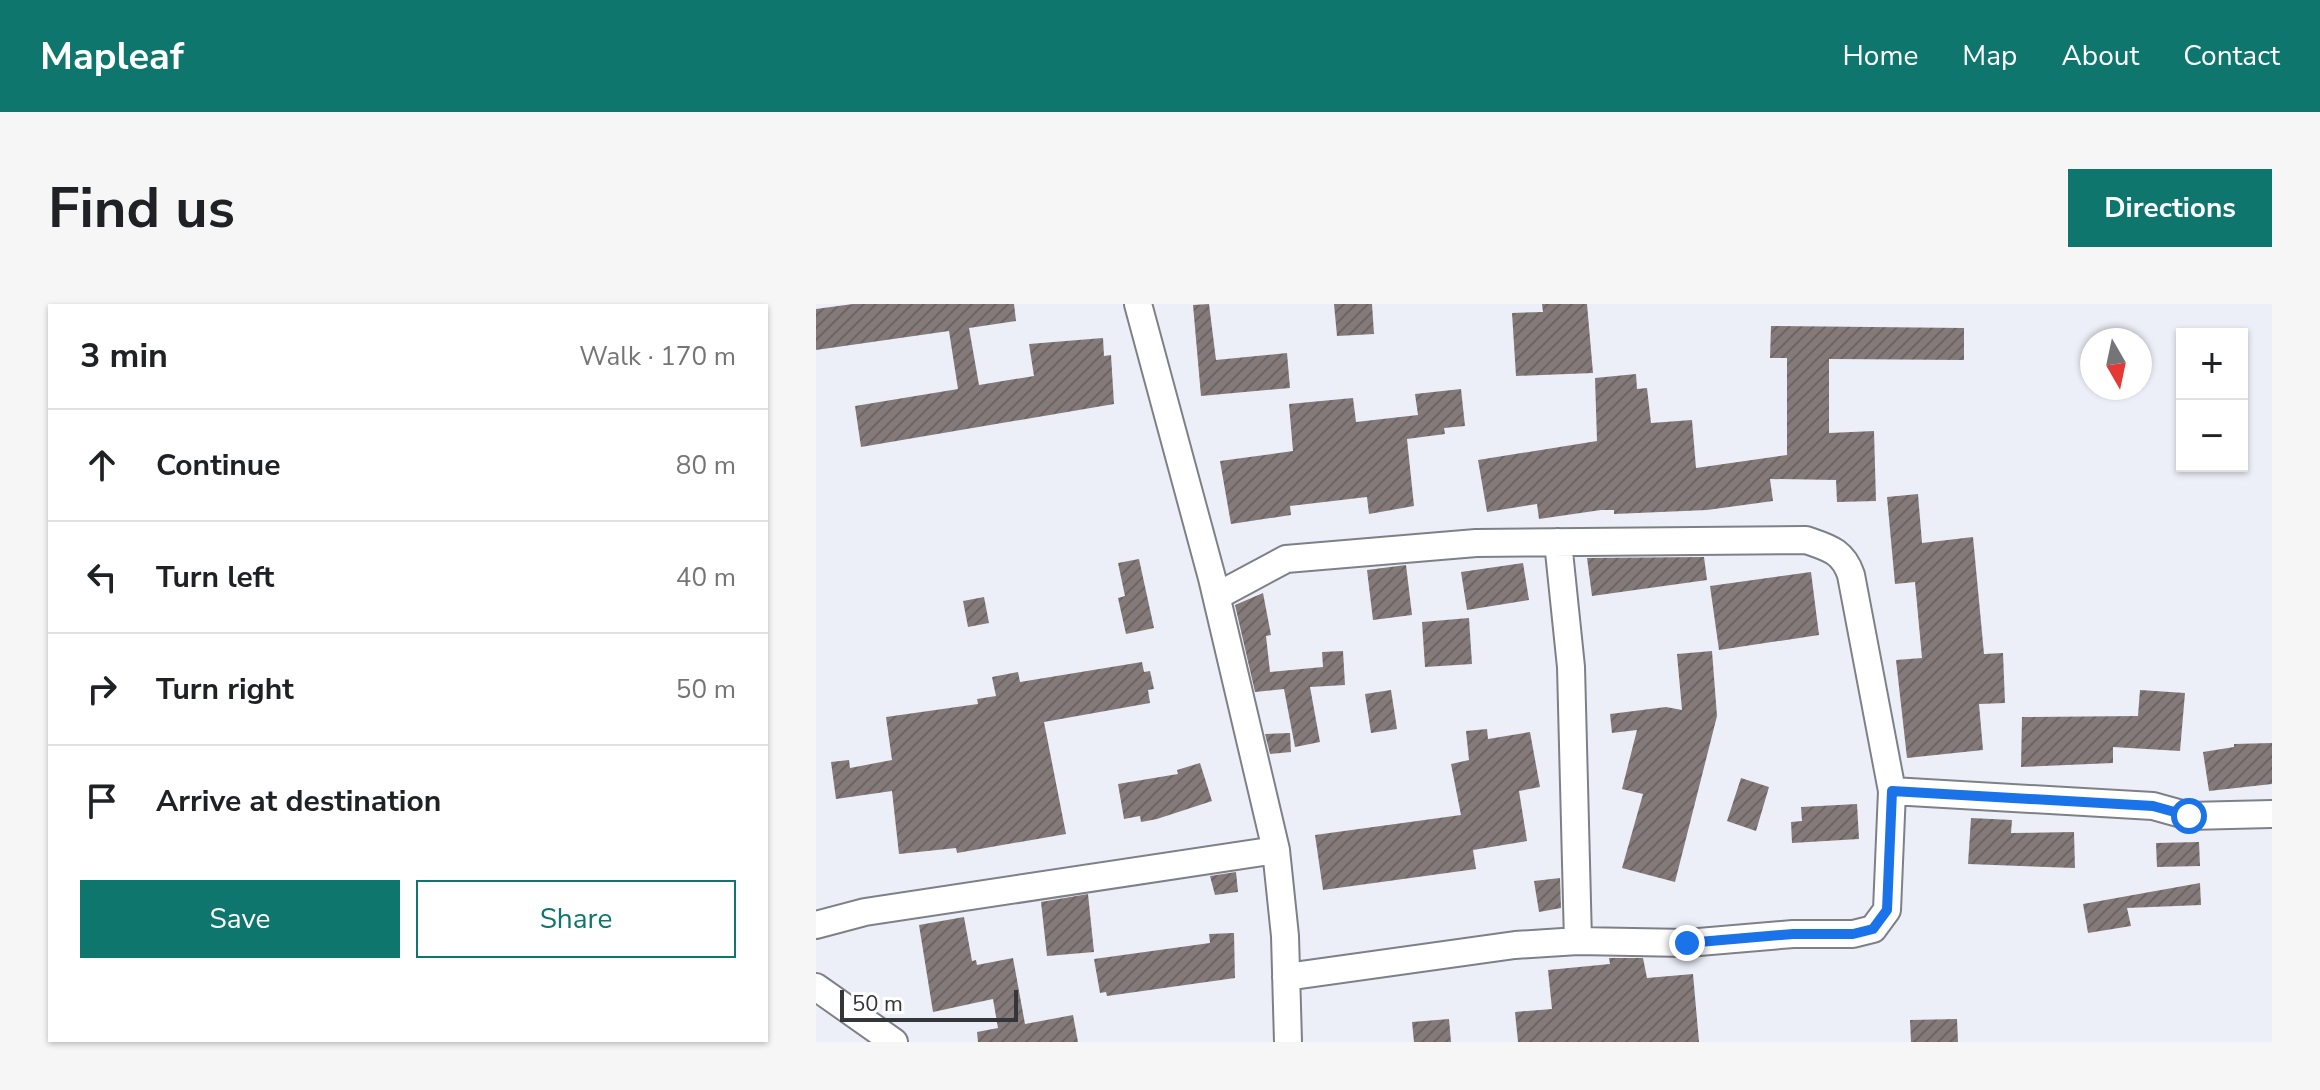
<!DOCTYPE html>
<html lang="en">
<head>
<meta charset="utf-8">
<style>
  body { margin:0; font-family:"Nunito Sans",sans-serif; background:#f6f6f6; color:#202124 }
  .controls { position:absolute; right:24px; top:24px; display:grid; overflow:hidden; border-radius:0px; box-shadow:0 2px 6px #0004 }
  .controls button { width:72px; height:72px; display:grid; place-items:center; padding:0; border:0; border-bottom:2px solid #e0e0e0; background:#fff; color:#202124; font:40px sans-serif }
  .compass { position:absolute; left:1264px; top:24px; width:72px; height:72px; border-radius:50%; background:#fff; box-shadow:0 2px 6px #0004; rotate:171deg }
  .scale { position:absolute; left:24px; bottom:20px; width:178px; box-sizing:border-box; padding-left:8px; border:4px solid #343538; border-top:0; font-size:22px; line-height:28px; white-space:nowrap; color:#343538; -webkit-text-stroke:6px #fff; paint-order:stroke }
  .stop { position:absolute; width:24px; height:24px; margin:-18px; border:6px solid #1a73e8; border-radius:50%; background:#fff }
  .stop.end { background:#1a73e8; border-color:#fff; box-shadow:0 2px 8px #0008 }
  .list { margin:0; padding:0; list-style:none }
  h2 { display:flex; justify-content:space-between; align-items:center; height:104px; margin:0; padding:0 32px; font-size:34px }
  h2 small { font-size:26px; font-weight:400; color:#757577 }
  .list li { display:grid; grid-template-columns:52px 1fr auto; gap:24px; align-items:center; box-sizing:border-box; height:112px; padding:0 32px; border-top:2px solid #e0e0e0 }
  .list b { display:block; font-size:30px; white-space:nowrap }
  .list em { font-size:26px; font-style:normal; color:#757577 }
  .actions { display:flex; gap:16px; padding:24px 32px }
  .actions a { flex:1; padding:18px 0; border:2px solid #0f766e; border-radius:0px; text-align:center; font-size:28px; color:#0f766e }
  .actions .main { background:#0f766e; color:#fff }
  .icon { flex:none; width:44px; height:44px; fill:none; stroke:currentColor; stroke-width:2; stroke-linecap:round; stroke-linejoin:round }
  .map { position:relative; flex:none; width:1456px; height:738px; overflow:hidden; border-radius:0px }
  header { display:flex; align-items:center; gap:48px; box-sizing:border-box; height:112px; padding:0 40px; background:#0f766e; color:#fff }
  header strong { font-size:38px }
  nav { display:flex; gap:44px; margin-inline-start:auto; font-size:28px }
  .intro { display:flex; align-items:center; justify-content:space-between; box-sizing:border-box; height:192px; padding:0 48px }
  h1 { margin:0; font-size:56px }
  .button { padding:20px 36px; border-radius:0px; background:#0f766e; color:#fff; font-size:28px; font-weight:700 }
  main { display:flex; gap:48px; padding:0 48px }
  aside { flex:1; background:#fff; border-radius:0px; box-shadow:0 2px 6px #0004 }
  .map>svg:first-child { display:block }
  .building { fill:url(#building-hatch) }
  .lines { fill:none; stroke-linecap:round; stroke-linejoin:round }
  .minor-casing { stroke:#7e8088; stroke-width:30 }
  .minor { stroke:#fff; stroke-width:26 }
  .route { stroke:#1a73e8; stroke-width:10 }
</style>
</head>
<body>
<header>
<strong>Mapleaf</strong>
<nav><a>Home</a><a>Map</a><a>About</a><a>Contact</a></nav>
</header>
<div class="intro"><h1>Find us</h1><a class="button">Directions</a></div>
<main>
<aside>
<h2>3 min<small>Walk · 170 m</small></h2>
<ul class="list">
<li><svg class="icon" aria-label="ahead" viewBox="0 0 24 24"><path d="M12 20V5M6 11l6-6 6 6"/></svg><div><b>Continue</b></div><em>80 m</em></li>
<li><svg class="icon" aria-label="left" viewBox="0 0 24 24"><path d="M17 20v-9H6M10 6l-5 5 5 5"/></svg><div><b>Turn left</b></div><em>40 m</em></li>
<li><svg class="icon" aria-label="right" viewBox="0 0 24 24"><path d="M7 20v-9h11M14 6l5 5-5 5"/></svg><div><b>Turn right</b></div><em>50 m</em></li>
<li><svg class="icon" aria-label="arrive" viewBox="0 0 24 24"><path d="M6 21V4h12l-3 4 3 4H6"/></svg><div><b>Arrive at destination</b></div></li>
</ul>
<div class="actions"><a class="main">Save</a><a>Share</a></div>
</aside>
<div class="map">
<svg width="1456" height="738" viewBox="0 0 1456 738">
  <defs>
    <pattern id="building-hatch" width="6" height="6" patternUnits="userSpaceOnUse" patternTransform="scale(2)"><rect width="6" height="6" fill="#847a79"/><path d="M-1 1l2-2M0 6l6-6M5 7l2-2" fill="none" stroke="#6d6564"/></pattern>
  </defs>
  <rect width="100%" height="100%" fill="#edeff8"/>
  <path class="building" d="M 37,0 L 198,0 L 200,17 L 153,24 L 163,81 L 218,72 L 213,40 L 287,34 L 288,52 L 295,51 L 298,100 L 45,143 L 39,102 L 142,85 L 133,27 L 0,46 L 0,5 Z
    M 393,0 L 400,56 L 471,49 L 474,84 L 385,92 L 377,1 Z
    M 518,0 L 556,0 L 558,30 L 521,32 Z
    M 726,0 L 771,0 L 777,69 L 700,72 L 696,9 L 727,8 Z
    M 955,22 L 1148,24 L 1148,56 L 1013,55 L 1013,129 L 1058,127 L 1060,197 L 1021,198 L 1020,176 L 954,175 L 957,197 L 891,206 L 798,210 L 798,206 L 785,206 L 723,215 L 721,200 L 671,208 L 662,156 L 781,137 L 779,74 L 820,70 L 821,85 L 831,84 L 835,119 L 876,116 L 880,164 L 971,151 L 971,54 L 954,54 Z
    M 645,85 L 649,122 L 628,124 L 629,130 L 591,135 L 598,202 L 553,210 L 551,193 L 474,202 L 475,211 L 415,220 L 404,157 L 477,147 L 473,100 L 537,94 L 540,118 L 602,111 L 599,90 Z
    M 1102,190 L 1106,239 L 1157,233 L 1168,350 L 1187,349 L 1189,399 L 1163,400 L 1167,446 L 1091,454 L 1080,356 L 1106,354 L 1099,278 L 1079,280 L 1071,193 Z
    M 888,253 L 891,276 L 776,292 L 771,254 Z
    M 323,255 L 338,324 L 310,330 L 302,294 L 309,292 L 302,259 Z
    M 707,259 L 713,296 L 651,306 L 645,268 Z
    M 590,261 L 596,311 L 557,316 L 551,266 Z
    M 995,268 L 1003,331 L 903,346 L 894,282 Z
    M 447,289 L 455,331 L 450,332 L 454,368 L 507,363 L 506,348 L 527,347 L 529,381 L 494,383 L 504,438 L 479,443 L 468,385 L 439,388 L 419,301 Z
    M 168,293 L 173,319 L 152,323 L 147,297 Z
    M 653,314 L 656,360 L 609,363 L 606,318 Z
    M 896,347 L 901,412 L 859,578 L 806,564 L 827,490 L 806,485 L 821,426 L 796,429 L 794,410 L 850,403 L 866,406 L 861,350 Z
    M 326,358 L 328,368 L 334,367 L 338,385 L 332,386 L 334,399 L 228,418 L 250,530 L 141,549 L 140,544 L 83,550 L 76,487 L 20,495 L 15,458 L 33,456 L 34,464 L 76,456 L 70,413 L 162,400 L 161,395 L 180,392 L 176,373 L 202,368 L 204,378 Z
    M 575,386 L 581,425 L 555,429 L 549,390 Z
    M 1324,386 L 1369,389 L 1364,447 L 1297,443 L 1297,459 L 1205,463 L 1206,413 L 1322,412 Z
    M 671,425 L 672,435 L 714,428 L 724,483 L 703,487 L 711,537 L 657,546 L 660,565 L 507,586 L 499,531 L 645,511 L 635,460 L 653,456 L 650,427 Z
    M 474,429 L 475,448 L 454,450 L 449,430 Z
    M 1456,439 L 1456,480 L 1393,487 L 1387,448 L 1418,443 L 1418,440 Z
    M 384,459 L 396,497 L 341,515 L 325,518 L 324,512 L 308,515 L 302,480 L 362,470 L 361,466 Z
    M 925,474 L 953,483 L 940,527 L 911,517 Z
    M 1041,500 L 1043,535 L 976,539 L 975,518 L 986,517 L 985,503 Z
    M 1155,514 L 1196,516 L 1195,529 L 1258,528 L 1259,564 L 1152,560 Z
    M 1383,538 L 1384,562 L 1341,563 L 1340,539 Z
    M 420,568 L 422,588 L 399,591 L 394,572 Z
    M 744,574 L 745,604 L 723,608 L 718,577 Z
    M 1384,579 L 1385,601 L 1311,604 L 1315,622 L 1272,629 L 1267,600 Z
    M 272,590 L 278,648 L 231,652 L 225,598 Z
    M 148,613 L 156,657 L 160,656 L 161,661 L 197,654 L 209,720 L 257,711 L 262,738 L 162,738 L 161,728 L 182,724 L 177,695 L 117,708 L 103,621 Z
    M 418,629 L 419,674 L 291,692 L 290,688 L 284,689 L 278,655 L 394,639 L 393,630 Z
    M 793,654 L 827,654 L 831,674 L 877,670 L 883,738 L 702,738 L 699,708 L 736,705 L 732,666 L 794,660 Z
    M 633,715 L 635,738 L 598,738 L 596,718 Z
    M 1141,715 L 1142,738 L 1095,738 L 1094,716 Z"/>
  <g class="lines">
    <g class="minor-casing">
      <path id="minor" d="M 322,0 L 396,274 L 460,546 L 469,632 L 472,738
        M 742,238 L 755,363 L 762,637
        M 401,292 L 470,255 L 660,239 L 990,236 C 1013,244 1027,247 1035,271 L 1076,487 L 1071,606 L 1057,625 L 1037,630 L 977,630 L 871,639 L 762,637 L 699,641 L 470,673
        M 1076,487 L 1337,502 L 1373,512 L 1456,510
        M 0,621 L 49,608 L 460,546
        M 0,683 L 78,738"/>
    </g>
    <use href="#minor" class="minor"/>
  </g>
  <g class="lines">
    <path class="route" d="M 871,639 L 977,630 L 1037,630 L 1057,625 L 1071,606 L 1076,487 L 1337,502 L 1373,512"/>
  </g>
</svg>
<div class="controls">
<button>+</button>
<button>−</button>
</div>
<svg class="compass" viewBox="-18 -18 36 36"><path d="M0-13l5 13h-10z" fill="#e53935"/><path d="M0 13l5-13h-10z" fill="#757577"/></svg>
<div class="scale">50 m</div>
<div class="stop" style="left:1373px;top:512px"></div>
<div class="stop end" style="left:871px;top:639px"></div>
</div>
</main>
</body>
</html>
